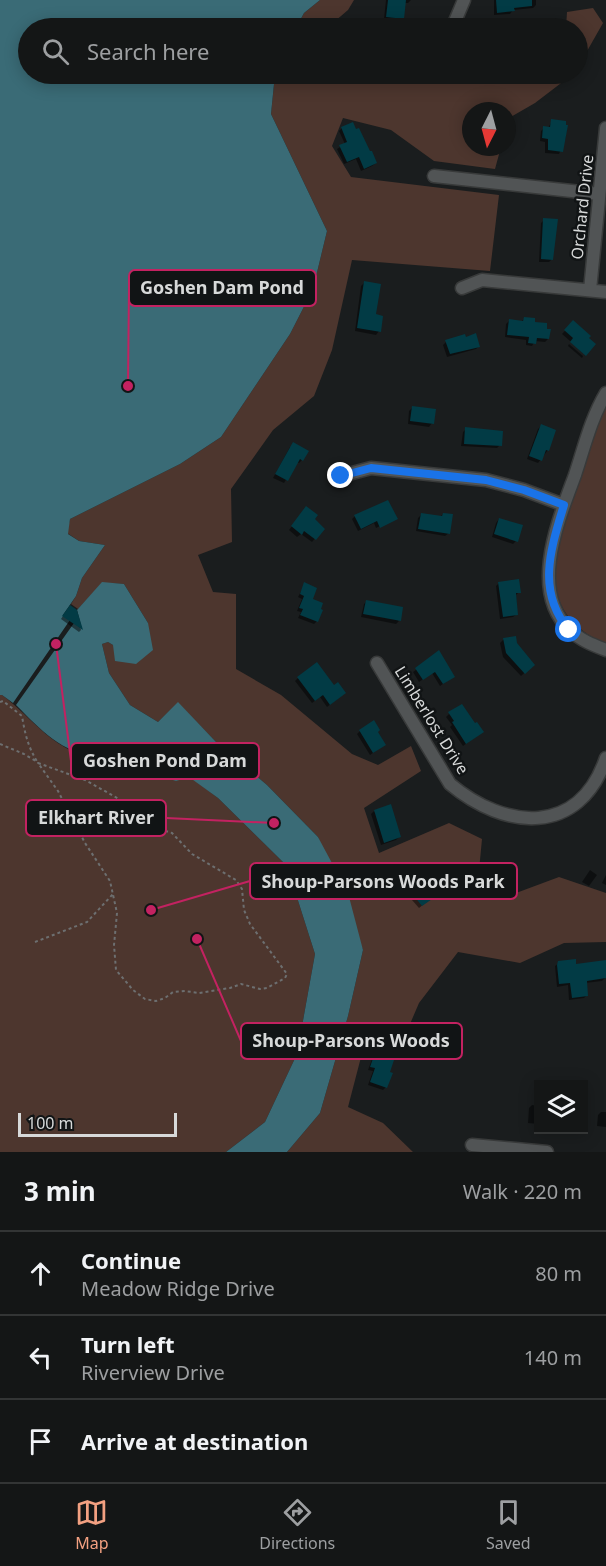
<!DOCTYPE html>
<html lang="en">
<head>
<meta charset="utf-8">
<style>
  body { margin:0; font-family:"Noto Sans",sans-serif; background:#1d1f1f; color:#f1f3f6 }
  .controls { position:absolute; right:18px; bottom:18px; display:grid; overflow:hidden; border-radius:0px; box-shadow:0 3px 15px #0003 }
  .controls button { width:54px; height:54px; display:grid; place-items:center; padding:0; border:0; border-bottom:2px solid #333535; background:#141616; color:#f1f3f6; font:30px sans-serif }
  .compass { position:absolute; left:462px; top:102px; width:54px; height:54px; border-radius:50%; background:#141616; box-shadow:0 3px 15px #0003; rotate:186deg }
  .scale { position:absolute; left:18px; bottom:15px; width:159px; box-sizing:border-box; padding-left:6px; border:3px solid #d7d9d9; border-top:0; font-size:16px; line-height:21px; white-space:nowrap; color:#d7d9d9; -webkit-text-stroke:4px #111415; paint-order:stroke }
  .stop { position:absolute; width:18px; height:18px; margin:-14px; border:4px solid #1a73e8; border-radius:50%; background:#fff }
  .stop.end { background:#1a73e8; border-color:#fff; box-shadow:0 2px 6px #0008 }
  .list { margin:0; padding:0; list-style:none }
  h2 { display:flex; justify-content:space-between; align-items:center; height:78px; margin:0; padding:0 24px; font-size:26px }
  h2 small { font-size:20px; font-weight:400; color:#9d9fa1 }
  .list li { display:grid; grid-template-columns:39px 1fr auto; gap:18px; align-items:center; box-sizing:border-box; height:84px; padding:0 24px; border-top:2px solid #333535 }
  .list b { display:block; font-size:22px; white-space:nowrap }
  .list p { margin:0; font-size:20px; white-space:nowrap; color:#9d9fa1 }
  .list em { font-size:20px; font-style:normal; color:#9d9fa1 }
  .icon { flex:none; width:33px; height:33px; fill:none; stroke:currentColor; stroke-width:2; stroke-linecap:round; stroke-linejoin:round }
  .map { position:relative; flex:none; width:606px; height:1152px; overflow:hidden }
  .search { position:absolute; background:#141616; box-shadow:0 3px 15px #0003; left:18px; right:18px; top:18px; height:66px; display:flex; align-items:center; gap:15px; box-sizing:border-box; padding:0 21px; border-radius:33px; color:#9d9fa1; font-size:22px }
  .sheet { height:330px; background:#141616 }
  nav { display:flex; justify-content:space-around; align-items:center; box-sizing:border-box; height:84px; border-top:2px solid #333535; background:#141616; font-size:16px; color:#9d9fa1 }
  nav a { display:grid; justify-items:center; gap:3px }
  nav .on { color:#f2a081 }
  .map>svg:first-child { display:block }
  .green { fill:#4d362e }
  .water { fill:#3a6b76 }
  .shadow { fill:#0007 }
  .building { fill:#023b45 }
  .lines { fill:none; stroke-linecap:round; stroke-linejoin:round }
  .minor-casing { stroke:#383a3a; stroke-width:15 }
  .path { stroke:#6d6f70; stroke-width:2; stroke-dasharray:3 3; stroke-linecap:butt }
  .minor { stroke:#515455; stroke-width:12 }
  .route { stroke:#1a73e8; stroke-width:8 }
  .labels { text-anchor:middle; stroke-width:5; stroke-linejoin:round; paint-order:stroke }
  .street-label { font-size:16px; fill:#d7d9d9; stroke:#111415 }
  .leader { fill:none; stroke:#c32261; stroke-width:2 }
  .callout-dot { fill:#c32261; stroke:#111415; stroke-width:2 }
  .callout { fill:#111415; stroke:#c32261; stroke-width:2 }
  .callout-label { font-size:18px; text-anchor:middle; font-weight:bold; fill:#d7d9d9 }
</style>
</head>
<body>
<div class="map">
<svg width="606" height="1152" viewBox="0 0 606 1152">
  <rect width="100%" height="100%" fill="#1a1d1e"/>
  <path class="green" d="M 320,0 L 354,0 L 348,10 L 327,28 L 296,28 L 304,13 Z
    M 593,8 L 603,23 L 578,67 L 578,28 L 566,28 L 567,12 Z
    M 275,74 L 308,74 L 310,79 L 343,74 L 573,74 L 535,103 L 509,118 L 507,125 L 507,111 L 471,111 L 471,147 L 501,147 L 495,169 L 434,161 L 391,130 L 343,118 L 332,146 L 351,177 L 499,195 L 490,271 L 352,260 L 332,350 L 314,396 L 273,430 L 231,489 L 232,542 L 198,555 L 213,592 L 236,594 L 236,669 L 281,695 L 352,754 L 378,765 L 411,746 L 421,771 L 364,808 L 379,853 L 449,823 L 482,839 L 477,892 L 505,897 L 559,877 L 606,893 L 606,942 L 564,943 L 520,963 L 458,952 L 419,1003 L 404,1038 L 366,1038 L 348,1107 L 383,1123 L 413,1152 L 287,1152 L 320,1113 L 348,1016 L 363,950 L 318,837 L 267,785 L 217,743 L 178,703 L 158,722 L 130,705 L 109,673 L 102,644 L 108,642 L 113,645 L 148,623 L 124,584 L 102,583 L 78,609 L 71,604 L 76,596 L 82,578 L 105,545 L 79,541 L 67,533 L 70,519 L 180,464 L 221,437 L 290,334 L 313,289 L 327,231 L 271,114 Z
    M 606,406 L 606,644 C 530,611 555,546 577,485 C 586,458 594,432 606,406 Z
    M 0,695 L 2,695 C 32,717 57,756 98,757 C 107,757 117,754 126,753 L 145,771 L 189,776 L 218,798 L 287,866 L 315,954 L 297,1054 L 265,1122 L 226,1152 L 0,1152 Z"/>
  <path class="water" d="M 0,0 L 320,0 L 304,13 L 296,28 L 28,28 L 28,74 L 275,74 L 271,114 L 327,231 L 313,289 L 290,334 L 221,437 L 180,464 L 70,519 L 68,534 L 79,541 L 105,545 L 82,578 L 76,596 L 63,615 L 70,620 L 13,703 L 2,695 L 0,695 Z
    M 102,582 L 124,584 L 148,623 L 153,650 L 136,664 L 115,661 L 113,645 L 108,642 L 102,644 L 109,673 L 130,705 L 158,722 L 178,702 L 217,743 L 267,785 L 318,837 L 348,893 L 363,950 L 348,1016 L 320,1113 L 287,1152 L 226,1152 L 265,1122 L 297,1054 L 315,954 L 287,866 L 218,798 L 189,777 L 176,781 L 145,771 L 126,753 C 117,754 107,757 98,756 C 63,755 39,728 16,705 L 74,623 L 82,629 L 77,610 Z"/>
  <path class="shadow" d="M 386,0 L 411,0 L 408,3 L 404,3 L 403,18 L 400,21 L 384,19 Z
    M 494,0 L 536,0 L 536,5 L 533,8 L 513,10 L 510,14 L 494,15 Z
    M 552,121 L 567,127 L 565,140 L 559,154 L 545,153 L 545,142 L 540,141 L 541,131 L 544,128 L 548,128 Z
    M 342,128 L 376,163 L 372,166 L 361,171 L 356,159 L 344,164 L 337,149 L 345,144 L 339,131 Z
    M 544,220 L 557,221 L 552,259 L 549,262 L 539,262 L 541,223 Z
    M 364,283 L 379,331 L 376,335 L 355,331 L 361,286 Z
    M 524,319 L 533,323 L 548,339 L 545,342 L 535,341 L 532,346 L 526,345 L 526,340 L 505,337 L 506,324 L 509,321 L 521,322 Z
    M 573,322 L 587,338 L 585,354 L 562,334 Z
    M 446,342 L 479,346 L 476,349 L 447,357 L 443,345 Z
    M 569,344 L 583,356 L 582,358 L 568,346 Z
    M 412,408 L 432,423 L 429,427 L 408,424 L 409,411 Z
    M 541,426 L 548,450 L 538,463 L 527,459 L 538,429 Z
    M 466,429 L 500,445 L 497,448 L 461,446 L 463,432 Z
    M 290,447 L 306,451 L 302,460 L 299,463 L 297,462 L 284,483 L 273,478 Z
    M 304,511 L 323,529 L 312,542 L 301,534 L 297,537 L 289,530 Z
    M 443,514 L 449,533 L 445,536 L 416,531 L 418,518 L 421,515 L 440,517 Z
    M 355,516 L 395,519 L 376,528 L 374,523 L 358,531 L 352,519 Z
    M 499,519 L 521,526 L 516,541 L 513,544 L 492,537 L 496,523 Z
    M 499,583 L 519,592 L 516,595 L 517,614 L 513,617 L 500,619 L 496,586 Z
    M 305,584 L 317,621 L 314,624 L 298,618 L 301,612 L 297,611 L 302,599 L 298,597 Z
    M 367,601 L 399,621 L 396,624 L 361,617 L 364,604 Z
    M 67,610 L 76,611 L 81,630 L 79,632 L 61,619 Z
    M 515,638 L 516,644 L 533,665 L 521,676 L 503,657 L 500,643 L 503,640 Z
    M 439,653 L 450,679 L 440,686 L 432,673 L 419,682 L 413,672 Z
    M 298,678 L 341,696 L 327,707 L 320,697 L 312,703 L 295,681 Z
    M 449,714 L 482,732 L 463,746 L 450,727 L 452,725 L 446,717 Z
    M 360,731 L 376,732 L 384,745 L 370,755 L 357,734 Z
    M 374,811 L 399,837 L 396,840 L 381,845 L 371,814 Z
    M 590,870 L 597,875 L 589,886 L 582,882 Z
    M 606,875 L 606,885 L 602,883 Z
    M 447,893 L 437,900 L 434,896 L 419,908 L 412,900 L 415,897 Z
    M 606,962 L 606,977 L 602,981 L 585,983 L 587,995 L 584,998 L 569,1000 L 568,985 L 557,987 L 555,966 L 559,963 L 575,966 Z
    M 381,1040 L 388,1073 L 386,1087 L 383,1090 L 368,1085 L 373,1071 L 368,1070 L 378,1043 Z
    M 532,1105 L 538,1106 L 538,1124 L 528,1123 L 529,1108 Z
    M 601,1112 L 606,1112 L 606,1127 L 597,1126 L 598,1115 Z"/>
  <path class="building" d="M 388,0 L 406,0 L 404,19 L 386,17 Z
    M 496,0 L 532,0 L 532,6 L 514,8 L 515,11 L 497,13 Z
    M 551,119 L 566,121 L 566,125 L 568,125 L 563,152 L 548,150 L 548,139 L 542,138 L 543,126 L 550,127 Z
    M 353,122 L 356,129 L 359,128 L 370,151 L 372,151 L 377,163 L 364,169 L 359,157 L 347,162 L 339,145 L 347,142 L 341,127 Z
    M 543,218 L 558,219 L 553,260 L 541,259 Z
    M 364,281 L 381,284 L 376,314 L 383,316 L 381,332 L 357,328 Z
    M 524,317 L 535,318 L 535,322 L 547,323 L 547,329 L 551,329 L 549,339 L 537,338 L 536,344 L 528,343 L 529,337 L 507,335 L 509,319 L 523,321 Z
    M 573,320 L 591,336 L 589,338 L 596,344 L 586,356 L 570,342 L 573,338 L 564,330 Z
    M 476,333 L 480,347 L 450,354 L 445,340 L 465,334 L 466,337 Z
    M 412,406 L 436,409 L 434,424 L 410,421 Z
    M 541,424 L 556,430 L 549,451 L 546,450 L 542,461 L 529,456 Z
    M 465,427 L 503,431 L 502,446 L 464,444 Z
    M 293,442 L 309,451 L 303,461 L 300,459 L 288,481 L 275,474 Z
    M 388,500 L 398,519 L 380,528 L 377,521 L 361,529 L 354,515 Z
    M 306,506 L 318,515 L 315,519 L 325,529 L 316,540 L 304,531 L 302,535 L 291,526 Z
    M 421,513 L 442,516 L 443,513 L 453,514 L 450,534 L 418,529 Z
    M 499,518 L 523,525 L 518,542 L 494,534 Z
    M 519,579 L 521,593 L 516,593 L 518,615 L 503,617 L 498,582 Z
    M 304,582 L 317,588 L 313,599 L 323,603 L 321,609 L 323,610 L 318,622 L 300,615 L 303,609 L 299,608 L 304,596 L 300,594 Z
    M 366,600 L 403,607 L 401,621 L 363,614 Z
    M 70,605 L 77,610 L 83,630 L 62,616 Z
    M 516,636 L 517,643 L 535,665 L 525,674 L 506,653 L 503,638 Z
    M 439,650 L 455,677 L 443,684 L 435,672 L 423,680 L 415,668 Z
    M 317,662 L 334,685 L 338,682 L 346,693 L 330,705 L 323,695 L 315,701 L 297,677 Z
    M 462,704 L 475,723 L 477,722 L 484,732 L 466,744 L 452,722 L 454,721 L 448,712 Z
    M 374,720 L 380,730 L 378,732 L 386,745 L 373,753 L 359,730 Z
    M 391,804 L 401,837 L 384,843 L 374,810 Z
    M 440,874 L 452,890 L 441,898 L 438,895 L 422,906 L 414,896 Z
    M 576,959 L 576,964 L 606,960 L 606,978 L 587,981 L 588,996 L 572,998 L 570,983 L 559,984 L 557,965 L 558,961 Z
    M 380,1038 L 399,1045 L 390,1072 L 393,1073 L 387,1088 L 370,1082 L 375,1068 L 370,1067 Z"/>
  <g class="lines">
    <g class="minor-casing">
      <path id="minor" d="M 453,26 L 464,0
        M 434,176 L 599,194
        M 462,288 L 482,280 L 606,292
        M 590,290 L 606,128
        M 606,393 C 591,418 584,448 575,475 C 559,519 528,591 570,630 C 580,640 593,645 606,650
        M 341,476 L 371,468 L 486,480 L 524,490 L 564,505
        M 377,663 L 450,784 C 505,830 579,837 606,758
        M 472,1145 L 547,1152"/>
    </g>
    <path class="path" d="M 0,702 L 3,701 L 22,716 C 25,734 28,747 38,763
      M 0,744 L 24,754 L 36,761
      M 38,763 L 85,780 L 119,799 L 127,817 L 132,822 L 147,825 L 172,833 L 192,854 L 236,880 L 242,889 L 244,910 L 250,924 L 287,974 L 285,978 L 267,988 L 260,989 L 241,984 L 230,988 L 199,993 L 185,991 L 173,992 L 165,998 L 156,1001 L 145,999 L 133,990 L 116,970 L 114,945 L 117,913 L 110,881 L 85,843 L 58,791 Z
      M 35,942 L 87,922 L 113,894"/>
    <use href="#minor" class="minor"/>
  </g>
  <g class="lines">
    <path class="route" d="M 341,476 L 371,468 L 486,480 L 524,490 L 564,505 C 551,548 536,591 569,630"/>
  </g>
  <g class="labels">
    <g class="street-label">
      <text transform="translate(582 207) rotate(-84)" y="6">Orchard Drive</text>
      <text transform="translate(432 720) rotate(58)" y="6">Limberlost Drive</text>
    </g>
  </g>
  <path class="leader" d="M128 386L129 288M56 644L71 761M274 823L166 818M151 910L250 881M197 939L241 1041"/>
  <g class="callout-dot">
    <circle cx="128" cy="386" r="6"/>
    <circle cx="56" cy="644" r="6"/>
    <circle cx="274" cy="823" r="6"/>
    <circle cx="151" cy="910" r="6"/>
    <circle cx="197" cy="939" r="6"/>
  </g>
  <g class="callout">
    <rect x="129" y="270" width="187" height="36" rx="6"/>
    <rect x="71" y="743" width="188" height="36" rx="6"/>
    <rect x="26" y="800" width="140" height="36" rx="6"/>
    <rect x="250" y="863" width="267" height="36" rx="6"/>
    <rect x="241" y="1023" width="221" height="36" rx="6"/>
  </g>
  <g class="callout-label">
    <text x="222" y="294">Goshen Dam Pond</text>
    <text x="165" y="767">Goshen Pond Dam</text>
    <text x="96" y="824">Elkhart River</text>
    <text x="383" y="888">Shoup-Parsons Woods Park</text>
    <text x="351" y="1047">Shoup-Parsons Woods</text>
  </g>
</svg>
<div class="controls">
<button><svg class="icon" aria-label="layers" viewBox="0 0 24 24"><path d="M12 4l9 5-9 5-9-5zM3 14l9 5 9-5"/></svg></button>
</div>
<svg class="compass" viewBox="-18 -18 36 36"><path d="M0-13l5 13h-10z" fill="#e53935"/><path d="M0 13l5-13h-10z" fill="#9d9fa1"/></svg>
<div class="scale">100 m</div>
<div class="stop" style="left:569px;top:630px"></div>
<div class="stop end" style="left:341px;top:476px"></div>
<div class="search"><svg class="icon" aria-label="search" viewBox="0 0 24 24"><circle cx="10" cy="10" r="6"/><path d="M15 15l6 6"/></svg>Search here</div>
</div>
<section class="sheet">
<h2>3 min<small>Walk · 220 m</small></h2>
<ul class="list">
<li><svg class="icon" aria-label="ahead" viewBox="0 0 24 24"><path d="M12 20V5M6 11l6-6 6 6"/></svg><div><b>Continue</b><p>Meadow Ridge Drive</p></div><em>80 m</em></li>
<li><svg class="icon" aria-label="left" viewBox="0 0 24 24"><path d="M17 20v-9H6M10 6l-5 5 5 5"/></svg><div><b>Turn left</b><p>Riverview Drive</p></div><em>140 m</em></li>
<li><svg class="icon" aria-label="arrive" viewBox="0 0 24 24"><path d="M6 21V4h12l-3 4 3 4H6"/></svg><div><b>Arrive at destination</b></div></li>
</ul>
</section>
<nav>
<a class="on"><svg class="icon" aria-label="map" viewBox="0 0 24 24"><path d="M3 6l6-2 6 2 6-2v14l-6 2-6-2-6 2zM9 4v14M15 6v14"/></svg>Map</a>
<a><svg class="icon" aria-label="directions" viewBox="0 0 24 24"><path d="M12 3l9 9-9 9-9-9zM9 14v-3h6M13 9l2 2-2 2"/></svg>Directions</a>
<a><svg class="icon" aria-label="saved" viewBox="0 0 24 24"><path d="M7 4h10v16l-5-4-5 4z"/></svg>Saved</a>
</nav>
</body>
</html>
